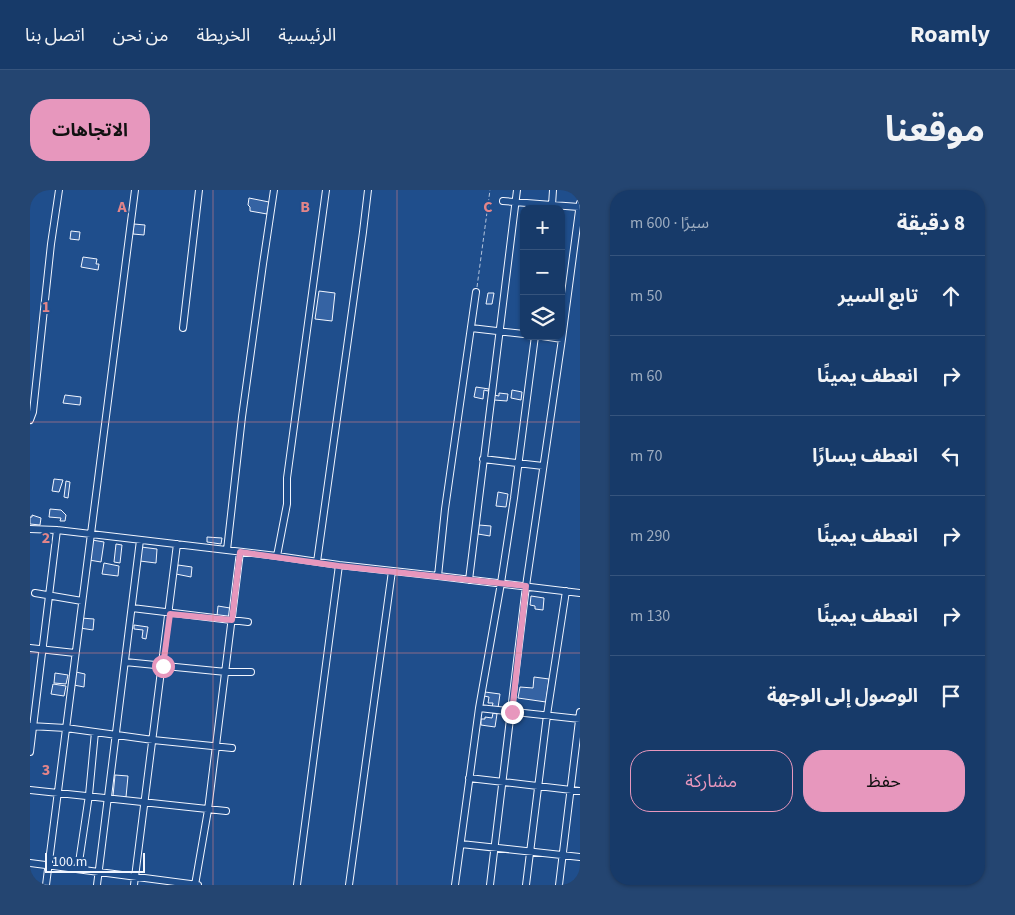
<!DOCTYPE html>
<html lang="ar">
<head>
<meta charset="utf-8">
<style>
  body { margin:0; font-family:"Source Sans 3","Noto Sans Arabic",sans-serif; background:#244571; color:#f1f3f6; direction:rtl }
  .controls { position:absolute; right:15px; top:15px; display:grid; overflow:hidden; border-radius:10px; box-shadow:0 1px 4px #0004 }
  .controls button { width:45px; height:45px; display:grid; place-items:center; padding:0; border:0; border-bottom:1px solid #36547d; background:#173a69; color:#f1f3f6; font:25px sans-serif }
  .scale { position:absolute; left:15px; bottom:12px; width:100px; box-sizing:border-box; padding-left:5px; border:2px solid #f2f6ff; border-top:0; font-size:14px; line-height:18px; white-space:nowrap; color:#f2f6ff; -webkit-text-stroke:4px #1f4e8c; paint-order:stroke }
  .stop { position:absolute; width:15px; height:15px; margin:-11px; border:4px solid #e797bd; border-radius:50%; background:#fff }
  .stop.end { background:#e797bd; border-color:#fff; box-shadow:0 1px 5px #0008 }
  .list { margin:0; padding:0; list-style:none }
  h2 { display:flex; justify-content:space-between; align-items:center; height:65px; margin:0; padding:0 20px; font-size:21px }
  h2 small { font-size:16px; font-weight:400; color:#9eadc0 }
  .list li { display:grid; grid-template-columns:32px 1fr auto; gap:15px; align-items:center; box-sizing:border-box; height:80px; padding:0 20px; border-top:1px solid #36547d }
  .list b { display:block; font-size:19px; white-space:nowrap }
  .list em { font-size:16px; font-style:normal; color:#9eadc0 }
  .actions { display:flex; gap:10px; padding:15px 20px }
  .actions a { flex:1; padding:11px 0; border:1px solid #e797bd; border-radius:20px; text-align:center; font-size:18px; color:#e797bd }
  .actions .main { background:#e797bd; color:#111 }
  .icon { flex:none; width:28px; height:28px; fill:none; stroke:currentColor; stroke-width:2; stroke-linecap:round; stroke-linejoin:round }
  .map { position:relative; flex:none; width:550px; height:695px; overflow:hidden; direction:ltr; border-radius:20px }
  header { display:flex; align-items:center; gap:30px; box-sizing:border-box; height:70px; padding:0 25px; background:#173a69; border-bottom:1px solid #36547d }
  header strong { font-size:24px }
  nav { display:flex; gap:28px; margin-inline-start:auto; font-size:18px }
  .intro { display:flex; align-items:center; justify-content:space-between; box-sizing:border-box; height:120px; padding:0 30px }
  h1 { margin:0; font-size:35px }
  .button { padding:12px 22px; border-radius:20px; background:#e797bd; color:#111; font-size:18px; font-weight:700 }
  main { display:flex; gap:30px; padding:0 30px }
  aside { flex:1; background:#173a69; border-radius:20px; box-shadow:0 1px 4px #0004 }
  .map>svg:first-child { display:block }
  .building { fill:#3563a3; stroke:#f2f6ff }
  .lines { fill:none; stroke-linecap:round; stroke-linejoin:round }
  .minor-casing { stroke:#f2f6ff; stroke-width:8 }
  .path { stroke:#b3c4dc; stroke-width:1; stroke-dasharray:4 2.5; stroke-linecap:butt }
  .minor { stroke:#1f4e8c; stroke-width:6 }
  .route { stroke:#e797bd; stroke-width:6 }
  .grid { fill:none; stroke:#e38589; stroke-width:1; stroke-opacity:0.55 }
  .grid-label { font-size:16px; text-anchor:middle; font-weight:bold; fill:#e38589; stroke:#1f4e8c; stroke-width:4; stroke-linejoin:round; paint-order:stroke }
</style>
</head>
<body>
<header>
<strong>Roamly</strong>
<nav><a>الرئيسية</a><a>الخريطة</a><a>من نحن</a><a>اتصل بنا</a></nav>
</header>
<div class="intro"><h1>موقعنا</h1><a class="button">الاتجاهات</a></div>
<main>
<aside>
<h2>8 دقيقة<small>سيرًا · 600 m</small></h2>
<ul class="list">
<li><svg class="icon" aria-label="ahead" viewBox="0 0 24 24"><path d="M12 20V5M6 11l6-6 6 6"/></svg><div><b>تابع السير</b></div><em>50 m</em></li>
<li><svg class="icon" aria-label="right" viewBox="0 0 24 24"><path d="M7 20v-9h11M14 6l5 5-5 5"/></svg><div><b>انعطف يمينًا</b></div><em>60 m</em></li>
<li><svg class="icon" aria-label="left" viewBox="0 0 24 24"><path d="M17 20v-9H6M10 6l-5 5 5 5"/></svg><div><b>انعطف يسارًا</b></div><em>70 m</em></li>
<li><svg class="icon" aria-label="right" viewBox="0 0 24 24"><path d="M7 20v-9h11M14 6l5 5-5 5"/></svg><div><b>انعطف يمينًا</b></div><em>290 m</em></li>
<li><svg class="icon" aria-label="right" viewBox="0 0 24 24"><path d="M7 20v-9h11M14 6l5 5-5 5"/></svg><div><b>انعطف يمينًا</b></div><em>130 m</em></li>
<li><svg class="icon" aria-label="arrive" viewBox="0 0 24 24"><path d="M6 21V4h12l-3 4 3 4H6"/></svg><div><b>الوصول إلى الوجهة</b></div></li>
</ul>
<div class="actions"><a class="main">حفظ</a><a>مشاركة</a></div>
</aside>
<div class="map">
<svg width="550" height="695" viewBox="0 0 550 695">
  <rect width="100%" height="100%" fill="#1f4e8c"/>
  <path class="building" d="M 219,8 L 239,12 L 237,24 L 220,21 L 220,17 L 218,15 Z
    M 104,34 L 115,35 L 114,45 L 103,44 Z
    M 41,41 L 50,42 L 49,50 L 40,49 Z
    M 53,67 L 67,69 L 66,74 L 69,74 L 68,80 L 51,77 Z
    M 289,101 L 305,103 L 302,131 L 285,129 Z
    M 458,103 L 464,103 L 462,114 L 456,114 Z
    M 446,197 L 459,199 L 458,201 L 454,200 L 453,209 L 444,207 Z
    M 482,200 L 492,202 L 491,210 L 481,208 Z
    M 469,203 L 478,204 L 477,211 L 464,210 L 464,205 L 469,206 Z
    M 35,205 L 51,207 L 50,215 L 33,213 Z
    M 24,289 L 33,290 L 29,302 L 22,301 Z
    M 36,291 L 40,292 L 38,308 L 34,307 Z
    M 468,302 L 478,304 L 476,317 L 466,316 Z
    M 20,319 L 31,320 L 36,325 L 35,331 L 30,331 L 31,328 L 19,327 Z
    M 2,325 L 11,328 L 10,335 L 0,334 L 0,327 L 2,327 Z
    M 449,335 L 461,336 L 460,346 L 448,344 Z
    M 177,347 L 192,348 L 191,354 L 177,352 Z
    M 62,350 L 74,352 L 71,372 L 59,370 Z
    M 86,354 L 92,355 L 90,373 L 84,372 Z
    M 111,357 L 127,359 L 126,373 L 110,371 Z
    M 74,373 L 89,376 L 88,386 L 72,384 Z
    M 148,375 L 162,377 L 161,387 L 146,384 Z
    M 501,406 L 514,408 L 513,420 L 505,419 L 505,416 L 500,415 Z
    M 188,416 L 200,418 L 199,427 L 187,426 Z
    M 51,428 L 64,429 L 63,440 L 50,438 Z
    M 104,435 L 118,437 L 116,449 L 112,448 L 113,440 L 104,439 Z
    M 46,482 L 55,484 L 54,497 L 44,495 Z
    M 25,483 L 38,485 L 36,494 L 24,493 Z
    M 504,487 L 519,489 L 516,512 L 488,508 L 490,497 L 503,498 Z
    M 23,494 L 36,496 L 34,506 L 21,504 Z
    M 455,502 L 470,504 L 468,518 L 462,517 L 463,513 L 458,513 L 459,507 L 454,506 Z
    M 463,523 L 467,524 L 465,537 L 451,535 L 451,529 L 455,529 L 455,527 L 462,528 Z
    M 85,585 L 98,586 L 96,607 L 83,606 Z"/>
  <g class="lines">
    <g class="minor-casing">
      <path id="minor" d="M 473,11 L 522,15 L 523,0
        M 521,18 L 522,15 L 549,17
        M 153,138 L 169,0
        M 441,138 L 494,144
        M 512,146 L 532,149
        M 0,230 L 3,222 L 21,54 L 29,0
        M 453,269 L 513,276
        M 0,339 L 27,340 L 247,366 L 309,375 L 408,386 L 550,403
        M 197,360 L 212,227 L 233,74 L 244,0
        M 247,366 L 257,314 L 257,288 L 296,0
        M 287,372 L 333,42 L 338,0
        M 408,386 L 415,319 L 446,102
        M 439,390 L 487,0
        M 5,403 L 52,411
        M 102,418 L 218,432
        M 0,458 L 45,463
        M 95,472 L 196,482 L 221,482
        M 449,518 L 550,529
        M 0,536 L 36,538 L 123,550 L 202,558
        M 0,562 L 27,340
        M 439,588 L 550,601
        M 0,600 L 196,621
        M 431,654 L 550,667
        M 0,673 L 168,695
        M 48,679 L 59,605 L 65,542
        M 16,695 L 105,0
        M 67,695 L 110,350
        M 104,695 L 147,354
        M 165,695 L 178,620 L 210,362
        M 267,695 L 309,375
        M 319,695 L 362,381
        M 425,695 L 449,518 L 471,393 L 484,308 L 505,146
        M 460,695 L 496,396 L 532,149 L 550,13
        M 496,695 L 517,525 L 536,401
        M 529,695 L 550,522"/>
    </g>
    <path class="path" d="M 447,97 L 460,0"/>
    <use href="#minor" class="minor"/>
  </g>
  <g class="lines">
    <path class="route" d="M 133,476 L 140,424 L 202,430 L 210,362 L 309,376 L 496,396 L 482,522"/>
  </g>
  <path class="grid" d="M 183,0 L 183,695M 367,0 L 367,695M 0,232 L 550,232M 0,463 L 550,463"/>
  <g class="grid-label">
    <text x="92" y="22">A</text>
    <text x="275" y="22">B</text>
    <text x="458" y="22">C</text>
    <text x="16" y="122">1</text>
    <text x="16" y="353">2</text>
    <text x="16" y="585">3</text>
  </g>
</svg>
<div class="controls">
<button>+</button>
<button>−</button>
<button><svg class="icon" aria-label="layers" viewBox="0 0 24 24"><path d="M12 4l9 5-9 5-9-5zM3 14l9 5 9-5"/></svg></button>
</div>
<div class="scale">100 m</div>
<div class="stop" style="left:133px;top:476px"></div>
<div class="stop end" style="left:482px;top:522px"></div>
</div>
</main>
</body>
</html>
